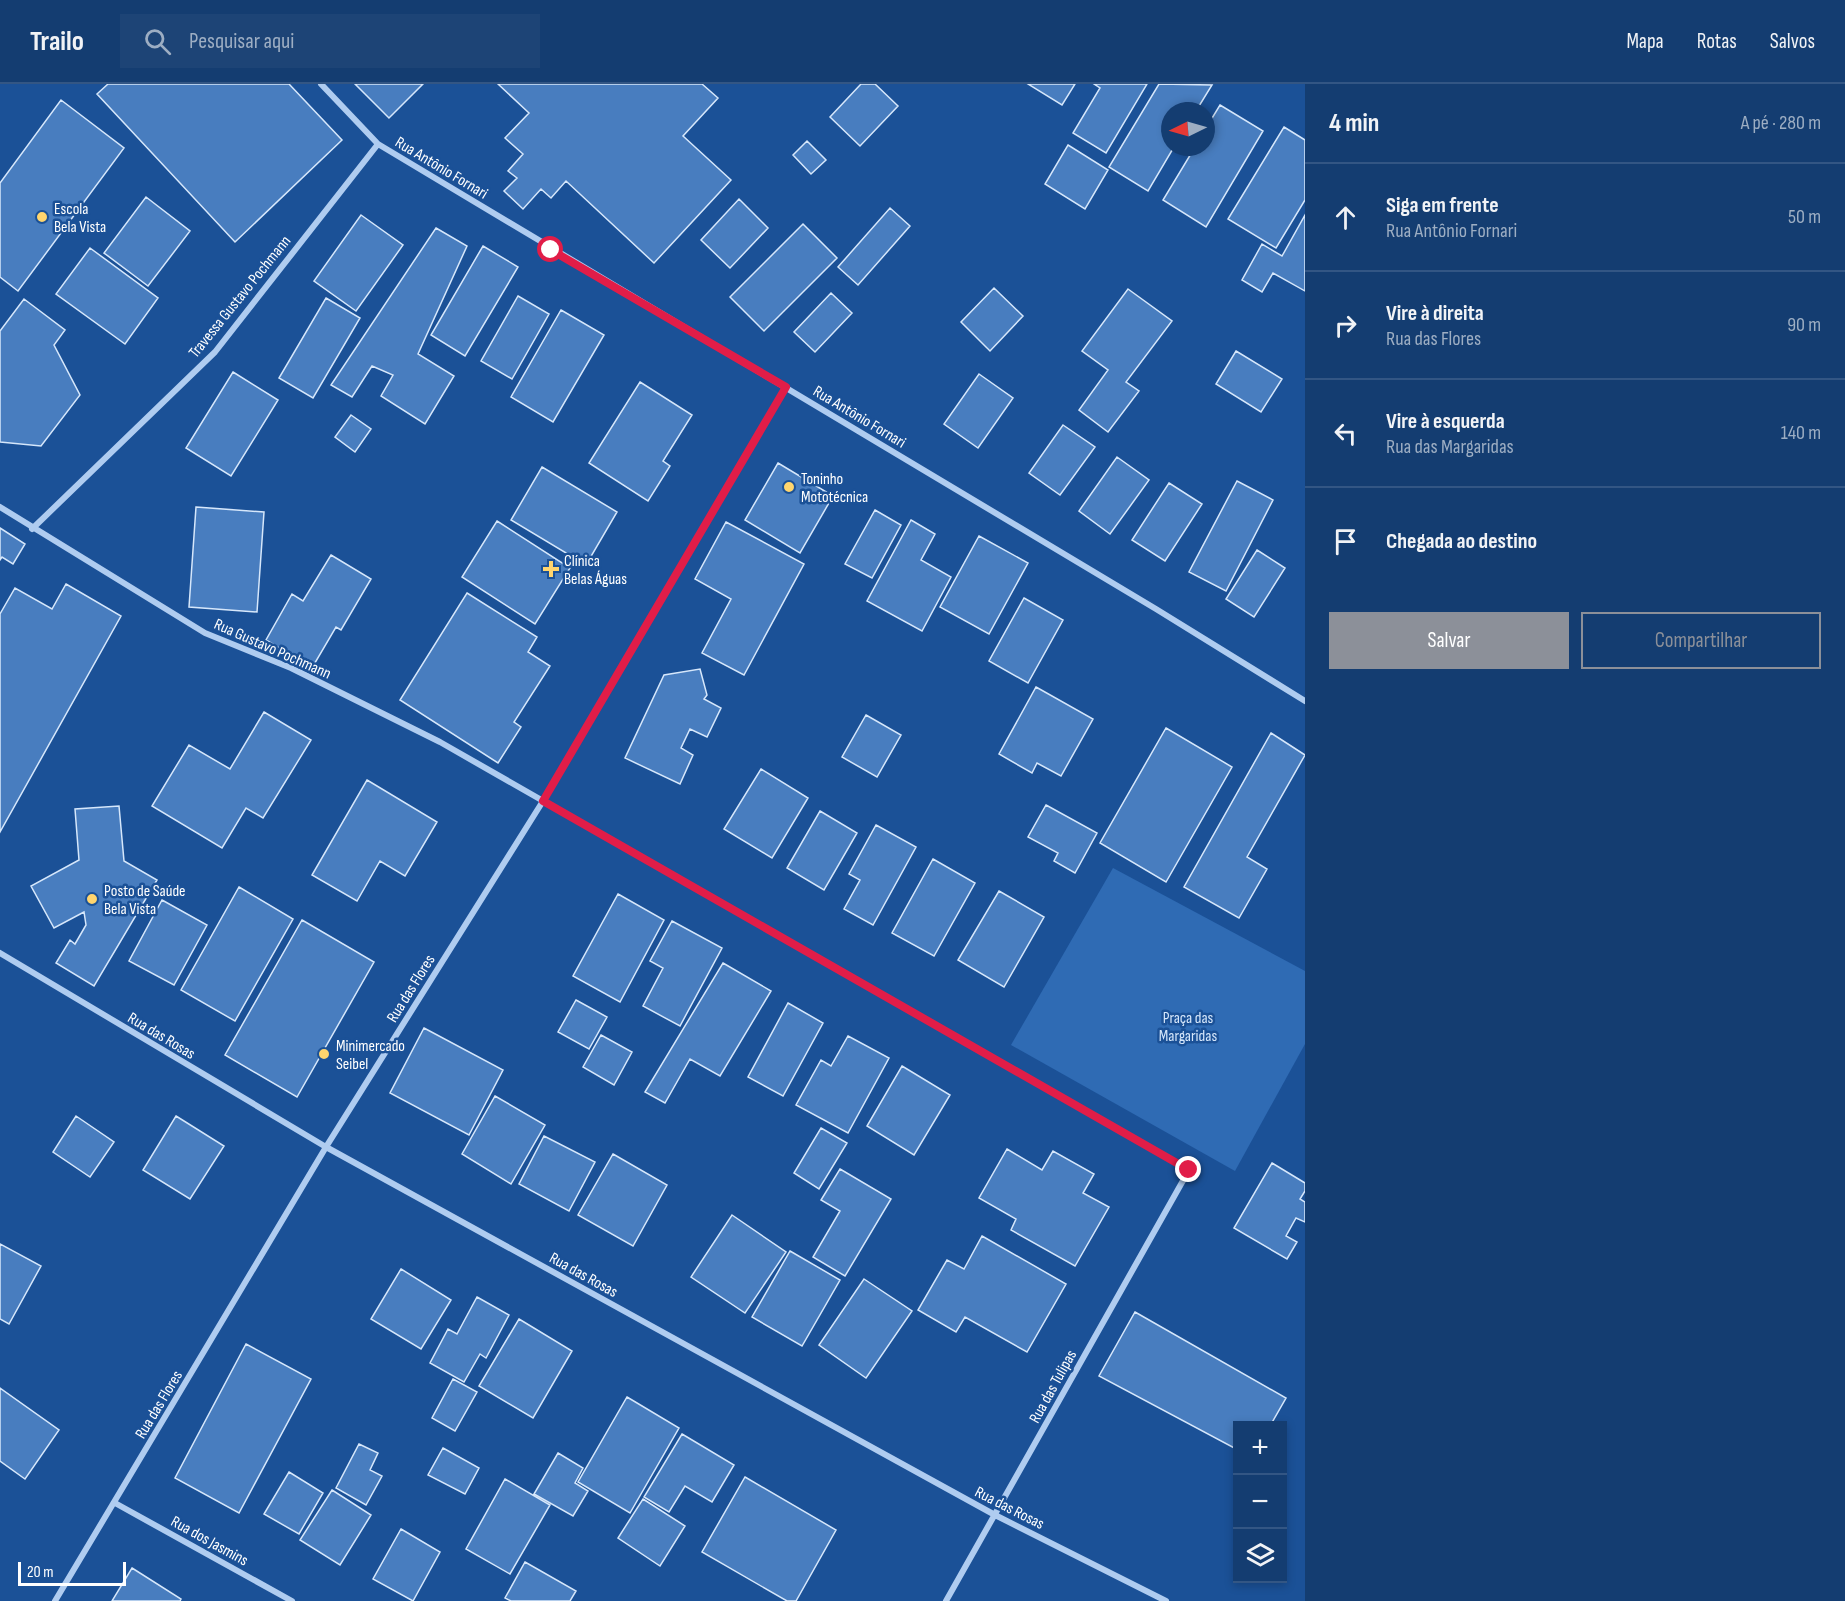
<!DOCTYPE html>
<html lang="pt">
<head>
<meta charset="utf-8">
<style>
  body { margin:0; font-family:"Sofia Sans Condensed",sans-serif; background:#1d4476; color:#f1f3f6 }
  .controls { position:absolute; right:18px; bottom:18px; display:grid; overflow:hidden; border-radius:0px; box-shadow:0 3px 9px #0003 }
  .controls button { width:54px; height:54px; display:grid; place-items:center; padding:0; border:0; border-bottom:2px solid #335684; background:#143d71; color:#f1f3f6; font:30px sans-serif }
  .compass { position:absolute; left:1161px; top:18px; width:54px; height:54px; border-radius:50%; background:#143d71; box-shadow:0 3px 9px #0003; rotate:265deg }
  .scale { position:absolute; left:18px; bottom:15px; width:108px; box-sizing:border-box; padding-left:6px; border:3px solid #fff; border-top:0; font-size:16px; line-height:21px; white-space:nowrap; color:#fff; -webkit-text-stroke:4px #1b5197; paint-order:stroke }
  .stop { position:absolute; width:18px; height:18px; margin:-14px; border:4px solid #e11d48; border-radius:50%; background:#fff }
  .stop.end { background:#e11d48; border-color:#fff; box-shadow:0 2px 6px #0008 }
  .list { margin:0; padding:0; list-style:none }
  h2 { display:flex; justify-content:space-between; align-items:center; height:78px; margin:0; padding:0 24px; font-size:26px }
  h2 small { font-size:20px; font-weight:400; color:#9daec3 }
  .list li { display:grid; grid-template-columns:39px 1fr auto; gap:18px; align-items:center; box-sizing:border-box; height:108px; padding:0 24px; border-top:2px solid #335684 }
  .list b { display:block; font-size:22px; white-space:nowrap }
  .list p { margin:0; font-size:20px; white-space:nowrap; color:#9daec3 }
  .list em { font-size:20px; font-style:normal; color:#9daec3 }
  .actions { display:flex; gap:12px; padding:18px 24px }
  .actions a { flex:1; padding:14px 0; border:2px solid #8c9099; border-radius:0px; text-align:center; font-size:21px; color:#8c9099 }
  .actions .main { background:#8c9099; color:#fff }
  .icon { flex:none; width:33px; height:33px; fill:none; stroke:currentColor; stroke-width:2; stroke-linecap:round; stroke-linejoin:round }
  .map { position:relative; flex:none; width:1305px; height:1517px; overflow:hidden }
  header { display:flex; align-items:center; gap:36px; box-sizing:border-box; height:84px; padding:0 30px; background:#143d71; border-bottom:2px solid #335684 }
  header strong { font-size:28px }
  nav { display:flex; gap:33px; margin-inline-start:auto; font-size:21px }
  .search { width:420px; height:54px; background:#1d4476; display:flex; align-items:center; gap:15px; box-sizing:border-box; padding:0 21px; border-radius:0px; color:#9daec3; font-size:22px }
  main { display:flex }
  aside { flex:1; background:#143d71 }
  .map>svg:first-child { display:block }
  .green { fill:#2f6bb4 }
  .building { fill:#487dbf; stroke:#d6e7fb; stroke-width:1.5 }
  .lines { fill:none; stroke-linecap:round; stroke-linejoin:round }
  .street { stroke:#afccf0; stroke-width:6 }
  .route { stroke:#e11d48; stroke-width:8 }
  .poi-dot { fill:#ffd56e; stroke:#1b5197; stroke-width:2 }
  .labels { text-anchor:middle; stroke-width:5; stroke-linejoin:round; paint-order:stroke }
  .street-label { font-size:16px; fill:#fff; stroke:#1b5197 }
  .poi-label { font-size:16px; fill:#fff; stroke:#1b5197; text-anchor:start }
  .park-label { font-size:16px; fill:#d6e7fb; stroke:#1b5197 }
</style>
</head>
<body>
<header>
<strong>Trailo</strong>
<div class="search"><svg class="icon" aria-label="search" viewBox="0 0 24 24"><circle cx="10" cy="10" r="6"/><path d="M15 15l6 6"/></svg>Pesquisar aqui</div>
<nav><a>Mapa</a><a>Rotas</a><a>Salvos</a></nav>
</header>
<main>
<div class="map">
<svg width="1305" height="1517" viewBox="0 0 1305 1517">
  <rect width="100%" height="100%" fill="#1b5197"/>
  <path class="green" d="M 1113,784 L 1305,887 L 1305,960 L 1235,1087 L 1011,961 Z"/>
  <path class="building" d="M 108,0 L 289,0 L 342,56 L 235,158 L 97,10 Z
    M 355,0 L 423,0 L 389,34 Z
    M 498,0 L 702,0 L 718,14 L 683,52 L 731,96 L 654,179 L 566,97 L 551,114 L 541,105 L 523,125 L 504,107 L 517,94 L 508,87 L 523,70 L 505,54 L 529,29 Z
    M 861,0 L 875,0 L 898,22 L 860,62 L 830,33 Z
    M 1028,0 L 1075,0 L 1062,21 Z
    M 1094,0 L 1147,0 L 1106,69 L 1073,49 L 1100,4 Z
    M 1159,0 L 1212,1 L 1196,27 L 1170,27 L 1170,63 L 1174,63 L 1148,107 L 1109,83 Z
    M 61,16 L 124,64 L 18,207 L 0,193 L 0,99 Z
    M 1220,21 L 1263,47 L 1206,143 L 1163,116 L 1195,63 L 1206,63 L 1206,44 Z
    M 1284,43 L 1305,56 L 1305,116 L 1276,164 L 1228,135 Z
    M 807,57 L 826,76 L 811,90 L 793,71 Z
    M 1068,61 L 1108,86 L 1085,125 L 1045,100 Z
    M 146,113 L 190,147 L 148,202 L 104,169 Z
    M 739,115 L 768,144 L 730,184 L 701,156 Z
    M 890,124 L 910,142 L 858,201 L 838,183 Z
    M 361,131 L 403,161 L 356,227 L 314,197 Z
    M 1305,131 L 1305,207 L 1273,189 L 1262,208 L 1242,196 L 1262,160 L 1282,172 Z
    M 803,140 L 837,174 L 764,247 L 730,213 Z
    M 436,144 L 467,162 L 418,270 L 454,292 L 425,340 L 381,312 L 393,291 L 372,282 L 352,313 L 331,301 Z
    M 483,162 L 518,183 L 465,272 L 431,251 Z
    M 90,164 L 158,214 L 125,260 L 56,210 Z
    M 994,204 L 1023,232 L 990,267 L 961,238 Z
    M 1128,205 L 1172,237 L 1126,298 L 1139,307 L 1108,348 L 1079,326 L 1108,286 L 1082,267 Z
    M 831,209 L 852,229 L 815,268 L 794,248 Z
    M 518,212 L 549,230 L 512,295 L 481,277 Z
    M 326,214 L 360,234 L 313,314 L 279,294 Z
    M 24,215 L 65,246 L 54,261 L 80,311 L 41,362 L 0,358 L 0,247 Z
    M 561,226 L 604,251 L 553,338 L 511,313 Z
    M 1236,267 L 1282,295 L 1261,328 L 1216,300 Z
    M 233,288 L 278,316 L 231,392 L 186,364 Z
    M 979,290 L 1013,314 L 978,364 L 944,340 Z
    M 640,298 L 692,331 L 663,377 L 670,382 L 648,417 L 589,379 Z
    M 351,331 L 371,345 L 355,368 L 335,353 Z
    M 1063,341 L 1095,363 L 1060,411 L 1029,389 Z
    M 1117,373 L 1149,396 L 1110,450 L 1079,427 Z
    M 778,379 L 833,412 L 800,469 L 745,436 Z
    M 542,383 L 617,428 L 586,481 L 511,436 Z
    M 1237,397 L 1273,416 L 1226,507 L 1189,488 Z
    M 1169,399 L 1202,420 L 1165,477 L 1132,456 Z
    M 196,423 L 264,428 L 257,528 L 189,523 Z
    M 875,426 L 901,441 L 872,494 L 845,480 Z
    M 911,436 L 935,450 L 921,476 L 951,493 L 922,547 L 867,517 Z
    M 497,437 L 570,484 L 535,540 L 462,493 Z
    M 726,438 L 804,480 L 744,591 L 702,569 L 731,515 L 695,495 Z
    M 0,444 L 25,460 L 13,480 L 2,473 L 0,476 Z
    M 979,452 L 1028,479 L 989,550 L 940,523 Z
    M 1257,466 L 1285,484 L 1254,533 L 1226,515 Z
    M 331,471 L 371,495 L 341,546 L 336,543 L 312,584 L 266,556 L 292,510 L 303,517 Z
    M 66,500 L 121,532 L 0,748 L 0,530 L 15,504 L 52,525 Z
    M 467,509 L 537,553 L 528,568 L 550,582 L 514,638 L 521,643 L 498,679 L 400,616 Z
    M 1024,514 L 1063,536 L 1028,599 L 989,577 Z
    M 700,585 L 707,611 L 704,615 L 721,624 L 707,653 L 690,645 L 681,664 L 693,671 L 680,700 L 625,674 L 664,591 Z
    M 1036,603 L 1093,635 L 1061,692 L 1037,679 L 1032,689 L 999,670 Z
    M 264,628 L 311,656 L 263,734 L 246,724 L 222,764 L 152,722 L 189,661 L 230,685 Z
    M 866,631 L 901,651 L 877,693 L 842,673 Z
    M 1166,644 L 1232,683 L 1166,798 L 1100,759 Z
    M 1271,649 L 1305,671 L 1247,773 L 1267,785 L 1239,834 L 1184,803 Z
    M 761,685 L 808,714 L 772,774 L 724,745 Z
    M 367,696 L 437,738 L 405,792 L 380,777 L 357,817 L 312,791 Z
    M 1046,721 L 1097,749 L 1075,789 L 1054,777 L 1058,769 L 1028,753 Z
    M 119,722 L 124,777 L 157,796 L 94,902 L 56,879 L 70,856 L 75,860 L 86,841 L 84,828 L 54,844 L 31,802 L 79,776 L 75,725 Z
    M 820,727 L 857,749 L 824,806 L 787,784 Z
    M 876,741 L 916,763 L 873,841 L 844,825 L 860,796 L 849,790 Z
    M 933,775 L 975,799 L 934,872 L 892,849 Z
    M 239,803 L 293,835 L 235,937 L 181,906 Z
    M 999,807 L 1044,833 L 1004,903 L 958,876 Z
    M 618,810 L 664,836 L 620,918 L 573,892 Z
    M 162,816 L 207,841 L 174,901 L 129,877 Z
    M 302,836 L 374,878 L 297,1013 L 225,971 Z
    M 672,837 L 722,864 L 680,942 L 643,922 L 663,884 L 650,877 Z
    M 723,879 L 771,907 L 720,992 L 690,975 L 665,1019 L 645,1008 Z
    M 576,916 L 607,933 L 589,965 L 558,948 Z
    M 788,919 L 823,939 L 783,1012 L 748,993 Z
    M 424,944 L 503,986 L 469,1051 L 390,1009 Z
    M 601,951 L 632,968 L 614,1001 L 583,983 Z
    M 848,952 L 889,974 L 848,1049 L 796,1021 L 821,976 L 831,982 Z
    M 902,982 L 950,1011 L 914,1071 L 867,1042 Z
    M 495,1012 L 545,1041 L 511,1100 L 462,1070 Z
    M 76,1032 L 114,1058 L 90,1093 L 53,1068 Z
    M 176,1032 L 224,1062 L 190,1115 L 143,1086 Z
    M 821,1044 L 847,1059 L 819,1105 L 794,1089 Z
    M 544,1052 L 595,1078 L 569,1127 L 519,1100 Z
    M 1007,1065 L 1042,1086 L 1053,1067 L 1094,1090 L 1083,1109 L 1109,1123 L 1075,1182 L 1011,1146 L 1016,1135 L 979,1114 Z
    M 613,1070 L 667,1101 L 633,1162 L 578,1131 Z
    M 1272,1079 L 1305,1099 L 1305,1107 L 1300,1115 L 1305,1118 L 1305,1138 L 1296,1134 L 1286,1152 L 1297,1158 L 1287,1175 L 1234,1144 Z
    M 840,1085 L 891,1115 L 845,1192 L 813,1173 L 840,1127 L 821,1116 Z
    M 732,1131 L 786,1168 L 745,1229 L 691,1193 Z
    M 982,1152 L 1066,1200 L 1027,1268 L 965,1233 L 956,1248 L 918,1226 L 947,1176 L 964,1185 Z
    M 0,1160 L 41,1182 L 9,1240 L 0,1235 Z
    M 790,1167 L 840,1196 L 802,1262 L 752,1233 Z
    M 401,1185 L 451,1216 L 421,1265 L 371,1235 Z
    M 864,1195 L 912,1227 L 866,1294 L 819,1261 Z
    M 477,1213 L 509,1231 L 486,1274 L 480,1270 L 464,1298 L 430,1279 L 448,1245 L 457,1250 Z
    M 1135,1228 L 1286,1314 L 1270,1342 L 1238,1342 L 1238,1366 L 1099,1292 Z
    M 519,1235 L 572,1267 L 533,1334 L 479,1302 Z
    M 246,1260 L 311,1295 L 239,1429 L 175,1394 Z
    M 453,1295 L 477,1308 L 455,1347 L 432,1334 Z
    M 0,1304 L 59,1346 L 25,1395 L 0,1377 Z
    M 627,1313 L 679,1344 L 630,1429 L 578,1398 Z
    M 682,1350 L 734,1381 L 712,1418 L 685,1402 L 669,1428 L 644,1413 Z
    M 359,1360 L 378,1369 L 370,1386 L 382,1392 L 366,1421 L 336,1404 Z
    M 443,1364 L 479,1384 L 465,1410 L 428,1391 Z
    M 558,1369 L 583,1384 L 575,1399 L 588,1407 L 573,1432 L 534,1410 Z
    M 289,1388 L 323,1409 L 299,1450 L 264,1430 Z
    M 745,1393 L 836,1446 L 796,1517 L 787,1517 L 702,1468 Z
    M 505,1395 L 550,1421 L 510,1490 L 466,1465 Z
    M 332,1406 L 371,1431 L 340,1481 L 300,1456 Z
    M 643,1415 L 685,1442 L 660,1482 L 618,1454 Z
    M 401,1445 L 440,1468 L 413,1517 L 373,1495 Z
    M 525,1478 L 576,1507 L 570,1517 L 511,1517 L 505,1514 Z
    M 132,1484 L 181,1515 L 180,1517 L 112,1517 Z"/>
  <g class="lines">
    <path class="street" d="M 321,0 L 378,60 L 1156,525 L 1305,617
      M 0,423 L 205,549 L 291,584 L 440,658 L 1189,1086 L 946,1517
      M 32,445 L 215,268 L 378,60
      M 0,869 L 326,1063 L 995,1431 L 1166,1517
      M 115,1419 L 292,1517
      M 55,1517 L 326,1063 L 543,717 L 786,303"/>
  </g>
  <g class="lines">
    <path class="route" d="M 551,166 L 786,303 L 543,717 L 1189,1086"/>
  </g>
  <g class="poi-dot">
    <circle cx="42" cy="133" r="6"/>
    <circle cx="789" cy="403" r="6"/>
    <path d="M548 476h6v6h6v6h-6v6h-6v-6h-6v-6h6z"/>
    <circle cx="92" cy="815" r="6"/>
    <circle cx="324" cy="970" r="6"/>
  </g>
  <g class="labels">
    <g class="street-label">
      <text transform="translate(442 83) rotate(31)" y="6">Rua Antônio Fornari</text>
      <text transform="translate(239 212) rotate(-51)" y="6">Travessa Gustavo Pochmann</text>
      <text transform="translate(860 332) rotate(31)" y="6">Rua Antônio Fornari</text>
      <text transform="translate(273 564) rotate(24)" y="6">Rua Gustavo Pochmann</text>
      <text transform="translate(410 904) rotate(-58)" y="6">Rua das Flores</text>
      <text transform="translate(162 951) rotate(31)" y="6">Rua das Rosas</text>
      <text transform="translate(584 1190) rotate(29)" y="6">Rua das Rosas</text>
      <text transform="translate(1052 1302) rotate(-61)" y="6">Rua das Tulipas</text>
      <text transform="translate(158 1320) rotate(-59)" y="6">Rua das Flores</text>
      <text transform="translate(1010 1423) rotate(27)" y="6">Rua das Rosas</text>
      <text transform="translate(210 1456) rotate(29)" y="6">Rua dos Jasmins</text>
    </g>
    <g class="poi-label">
      <text x="54" y="130">Escola<tspan x="54" dy="18">Bela Vista</tspan></text>
      <text x="801" y="400">Toninho<tspan x="801" dy="18">Mototécnica</tspan></text>
      <text x="564" y="482">Clínica<tspan x="564" dy="18">Belas Águas</tspan></text>
      <text x="104" y="812">Posto de Saúde<tspan x="104" dy="18">Bela Vista</tspan></text>
      <text x="336" y="967">Minimercado<tspan x="336" dy="18">Seibel</tspan></text>
    </g>
    <g class="park-label">
      <text x="1188" y="939">Praça das<tspan x="1188" dy="18">Margaridas</tspan></text>
    </g>
  </g>
</svg>
<div class="controls">
<button>+</button>
<button>−</button>
<button><svg class="icon" aria-label="layers" viewBox="0 0 24 24"><path d="M12 4l9 5-9 5-9-5zM3 14l9 5 9-5"/></svg></button>
</div>
<svg class="compass" viewBox="-18 -18 36 36"><path d="M0-13l5 13h-10z" fill="#e53935"/><path d="M0 13l5-13h-10z" fill="#9daec3"/></svg>
<div class="scale">20 m</div>
<div class="stop" style="left:551px;top:166px"></div>
<div class="stop end" style="left:1189px;top:1086px"></div>
</div>
<aside>
<h2>4 min<small>A pé · 280 m</small></h2>
<ul class="list">
<li><svg class="icon" aria-label="ahead" viewBox="0 0 24 24"><path d="M12 20V5M6 11l6-6 6 6"/></svg><div><b>Siga em frente</b><p>Rua Antônio Fornari</p></div><em>50 m</em></li>
<li><svg class="icon" aria-label="right" viewBox="0 0 24 24"><path d="M7 20v-9h11M14 6l5 5-5 5"/></svg><div><b>Vire à direita</b><p>Rua das Flores</p></div><em>90 m</em></li>
<li><svg class="icon" aria-label="left" viewBox="0 0 24 24"><path d="M17 20v-9H6M10 6l-5 5 5 5"/></svg><div><b>Vire à esquerda</b><p>Rua das Margaridas</p></div><em>140 m</em></li>
<li><svg class="icon" aria-label="arrive" viewBox="0 0 24 24"><path d="M6 21V4h12l-3 4 3 4H6"/></svg><div><b>Chegada ao destino</b></div></li>
</ul>
<div class="actions"><a class="main">Salvar</a><a>Compartilhar</a></div>
</aside>
</main>
</body>
</html>
